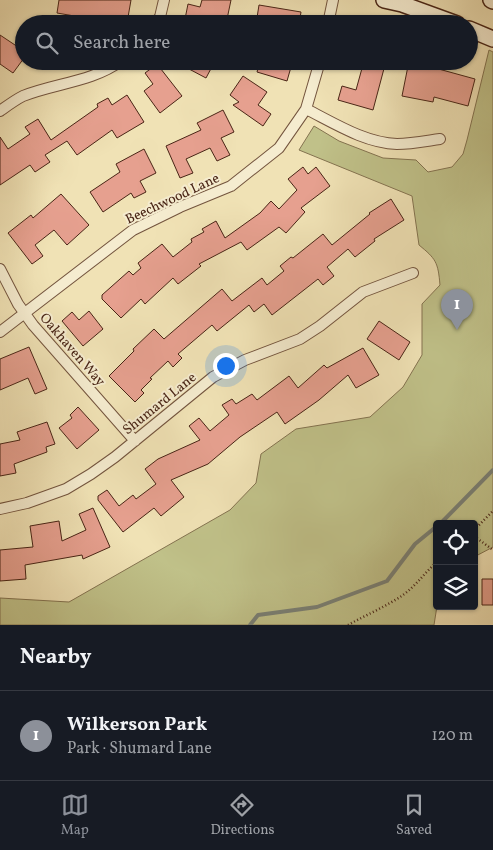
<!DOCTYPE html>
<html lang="en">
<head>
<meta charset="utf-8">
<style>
  body { margin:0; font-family:Vollkorn,serif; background:#20242c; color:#f1f3f6 }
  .controls { position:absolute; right:15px; bottom:15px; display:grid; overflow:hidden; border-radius:5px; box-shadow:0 1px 4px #0004 }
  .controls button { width:45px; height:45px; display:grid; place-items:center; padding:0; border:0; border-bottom:1px solid #363941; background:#171b24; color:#f1f3f6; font:25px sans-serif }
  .you { position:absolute; left:225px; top:365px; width:18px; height:18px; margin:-12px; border:4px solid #fff; border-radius:50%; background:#1a73e8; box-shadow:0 0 0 8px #1a73e833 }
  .badge { display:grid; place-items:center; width:32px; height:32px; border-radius:50%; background:#8c9099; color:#fff; font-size:16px; font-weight:700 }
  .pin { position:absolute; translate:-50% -41px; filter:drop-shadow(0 1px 2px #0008) }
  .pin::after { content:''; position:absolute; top:26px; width:18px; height:15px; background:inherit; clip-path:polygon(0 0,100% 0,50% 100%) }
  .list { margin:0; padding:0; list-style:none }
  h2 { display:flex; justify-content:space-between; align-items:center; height:65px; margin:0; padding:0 20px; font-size:21px }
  h2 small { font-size:16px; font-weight:400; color:#9ea1a6 }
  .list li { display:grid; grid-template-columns:32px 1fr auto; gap:15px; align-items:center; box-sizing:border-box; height:90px; padding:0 20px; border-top:1px solid #363941 }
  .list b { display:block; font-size:19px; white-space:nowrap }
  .list p { margin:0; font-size:16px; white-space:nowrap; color:#9ea1a6 }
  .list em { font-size:16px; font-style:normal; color:#9ea1a6 }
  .icon { flex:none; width:28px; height:28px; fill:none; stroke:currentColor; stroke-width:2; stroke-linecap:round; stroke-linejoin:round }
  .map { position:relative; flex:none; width:493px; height:625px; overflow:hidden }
  .search { position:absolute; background:#171b24; box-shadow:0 1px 4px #0004; left:15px; right:15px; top:15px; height:55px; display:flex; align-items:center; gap:12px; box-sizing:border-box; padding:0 18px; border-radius:28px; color:#9ea1a6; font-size:19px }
  .sheet { height:155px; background:#171b24 }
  nav { display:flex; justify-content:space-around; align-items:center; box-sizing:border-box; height:70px; border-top:1px solid #363941; background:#171b24; font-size:14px; color:#9ea1a6 }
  nav a { display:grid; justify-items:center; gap:2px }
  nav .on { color:#8c9099 }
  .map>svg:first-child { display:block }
  .green { fill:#c0c189; stroke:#847350 }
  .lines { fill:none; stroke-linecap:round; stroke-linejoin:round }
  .stream { stroke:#7a8075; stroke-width:4 }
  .building { fill:#e6a08f; stroke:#492516 }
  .street-casing { stroke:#73543e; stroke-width:12 }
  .secondary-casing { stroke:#492516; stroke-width:18 }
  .path { stroke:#492516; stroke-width:2.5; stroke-dasharray:1 2.5; stroke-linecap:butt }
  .street { stroke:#f5eccf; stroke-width:10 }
  .secondary { stroke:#f5eccf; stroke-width:15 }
  .labels { text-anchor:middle; stroke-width:4; stroke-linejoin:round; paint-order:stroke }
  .street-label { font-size:14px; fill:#492516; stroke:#f5eccf }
</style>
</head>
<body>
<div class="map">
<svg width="493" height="625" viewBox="0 0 493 625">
  <rect width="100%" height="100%" fill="#f0e2b5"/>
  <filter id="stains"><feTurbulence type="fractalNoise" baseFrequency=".004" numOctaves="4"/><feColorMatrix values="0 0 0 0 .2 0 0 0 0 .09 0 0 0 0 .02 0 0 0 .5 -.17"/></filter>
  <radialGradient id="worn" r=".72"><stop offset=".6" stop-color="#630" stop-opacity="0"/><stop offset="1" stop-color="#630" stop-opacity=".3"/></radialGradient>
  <path class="green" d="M 489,50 L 493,52 L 493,547 L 474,557 L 474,524 L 437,524 L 437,606 L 434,625 L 0,625 L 0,598 L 69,602 L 230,510 L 256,483 L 261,454 L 296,429 L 370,417 L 403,387 L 422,355 L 422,304 L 440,285 C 438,262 436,259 419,245 L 412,196 L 299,150 L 314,126 L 339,141 L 383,158 L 416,160 L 428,172 L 452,167 L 463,154 L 467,140 Z"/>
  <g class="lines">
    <path class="stream" d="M 440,524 L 493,470
      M 250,625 L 258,615 L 317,607 L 387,581 L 415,544 L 437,526"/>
  </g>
  <path class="building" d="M 59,0 L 131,0 L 127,23 L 87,16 L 86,18 L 57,13 Z
    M 202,0 L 231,0 L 226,24 L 207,24 L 185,19 L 188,4 L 200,7 Z
    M 259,5 L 301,12 L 299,24 L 256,24 Z
    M 0,35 L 24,51 L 24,58 L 13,73 L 0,64 Z
    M 174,61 L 215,61 L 206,78 Z
    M 260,61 L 284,61 L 283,64 L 291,67 L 287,81 L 257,72 Z
    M 364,61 L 386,61 L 373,110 L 338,100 L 342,86 L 356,90 Z
    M 409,61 L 425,61 L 424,65 L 475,79 L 468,106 L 434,97 L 433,102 L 402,96 Z
    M 157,64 L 182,96 L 160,113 L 144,91 L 153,84 L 145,73 Z
    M 243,76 L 267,92 L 258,105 L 271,114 L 263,126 L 233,105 L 239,102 L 230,95 Z
    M 127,95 L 144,122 L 117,138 L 112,130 L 77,155 L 67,141 L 45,155 L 50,162 L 35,172 L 30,165 L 0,185 L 0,137 L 8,149 L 30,134 L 25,127 L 38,119 L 51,140 L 98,107 L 97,104 L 108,98 L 112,105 Z
    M 223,110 L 234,132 L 221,138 L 230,155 L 217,161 L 210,148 L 186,159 L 193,173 L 180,178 L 166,146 L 201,130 L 197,123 Z
    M 144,149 L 156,173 L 140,181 L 146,192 L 134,198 L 131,193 L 103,212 L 90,192 L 120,172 L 116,164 Z
    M 303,167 L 308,174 L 316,167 L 330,186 L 301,208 L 305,212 L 286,233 L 279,227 L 247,250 L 241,242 L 199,264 L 201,266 L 178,284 L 173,278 L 145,304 L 141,299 L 121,318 L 102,299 L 102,295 L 129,271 L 133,275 L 141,268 L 138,263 L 162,244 L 173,257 L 192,242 L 191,239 L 204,232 L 202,229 L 216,221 L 225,238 L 260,213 L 271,201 L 279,209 L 297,190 L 288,179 Z
    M 61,194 L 89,225 L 67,245 L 54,230 L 35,245 L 43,256 L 32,264 L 8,233 L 31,215 L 33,218 Z
    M 391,199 L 404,220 L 374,239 L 375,241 L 355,257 L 348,249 L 327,267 L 334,276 L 323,285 L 318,279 L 272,315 L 264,304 L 254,312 L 249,305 L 217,331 L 212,325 L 178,354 L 182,358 L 173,367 L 168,361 L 150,378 L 152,379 L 141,390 L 144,393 L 135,402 L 109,376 L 134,351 L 133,349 L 154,329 L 164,339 L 222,289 L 232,301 L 262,278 L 267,285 L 284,271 L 280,266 L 291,257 L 293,258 L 323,234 L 332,245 L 370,214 L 369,213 Z
    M 89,311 L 103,329 L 83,346 L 62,321 L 72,312 L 79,320 Z
    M 379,321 L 410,342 L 399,360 L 367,339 Z
    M 29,347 L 47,389 L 35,394 L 28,378 L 0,390 L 0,359 Z
    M 363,348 L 379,375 L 356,388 L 348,375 L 319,400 L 285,424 L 277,412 L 240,437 L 208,464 L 171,480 L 184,497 L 161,516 L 154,508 L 123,532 L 98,500 L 98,496 L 107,490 L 119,506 L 133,495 L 136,499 L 156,484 L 145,469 L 158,459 L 200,440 L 189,426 L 199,418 L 210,431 L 229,415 L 222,405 L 232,399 L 236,404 L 252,394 L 257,400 L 289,376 L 298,388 L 324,365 L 327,368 Z
    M 78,407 L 99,430 L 77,449 L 59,428 L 72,418 L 70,415 Z
    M 47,422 L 55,444 L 46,447 L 47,452 L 14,464 L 16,473 L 0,476 L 0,444 L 20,440 L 17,432 Z
    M 93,508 L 110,547 L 83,559 L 82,555 L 25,565 L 26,579 L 0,581 L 0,550 L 33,547 L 30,526 L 59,521 L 62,541 L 86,530 L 79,514 Z
    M 482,579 L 493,579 L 493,605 L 482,605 Z"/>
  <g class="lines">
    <g class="street-casing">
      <path id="street" d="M 154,24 L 160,17 L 164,0
        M 328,24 L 333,0
        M 306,109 C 334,123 365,143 397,144 C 411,144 426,141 440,139
        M 0,111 C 7,106 15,100 23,96 C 56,83 92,82 121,61
        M 0,269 L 18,304 L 33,325 L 135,441
        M 0,332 L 133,230 L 180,207 L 231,186 L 279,148 L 306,109 L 320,61
        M 0,509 L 27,503 L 66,489 L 91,474 L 115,457 L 213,377 L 245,360 L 300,339 L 320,326 L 363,292 L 413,273"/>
    </g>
    <g class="secondary-casing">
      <path id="secondary" d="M 384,0 L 402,4 L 457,24
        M 491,0 L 493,1
        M 469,29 L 493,39"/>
    </g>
    <path class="path" d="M 474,530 L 493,511
      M 474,536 L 493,550
      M 348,625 C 366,615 387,606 403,595 C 417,585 425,572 437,562"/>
    <use href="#street" class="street"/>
    <use href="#secondary" class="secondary"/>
  </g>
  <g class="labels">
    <g class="street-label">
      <text transform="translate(172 198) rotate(-25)" y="5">Beechwood Lane</text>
      <text transform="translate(73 349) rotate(49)" y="5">Oakhaven Way</text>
      <text transform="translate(159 403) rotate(-39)" y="5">Shumard Lane</text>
    </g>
  </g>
  <rect width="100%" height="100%" filter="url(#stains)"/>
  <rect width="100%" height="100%" fill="url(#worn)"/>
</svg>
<div class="controls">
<button><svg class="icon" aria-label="locate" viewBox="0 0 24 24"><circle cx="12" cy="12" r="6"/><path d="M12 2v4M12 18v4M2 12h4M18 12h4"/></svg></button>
<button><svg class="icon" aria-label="layers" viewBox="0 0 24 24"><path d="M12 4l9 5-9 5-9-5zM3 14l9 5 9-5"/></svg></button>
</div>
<div class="you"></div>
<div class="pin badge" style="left:457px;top:330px">1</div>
<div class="search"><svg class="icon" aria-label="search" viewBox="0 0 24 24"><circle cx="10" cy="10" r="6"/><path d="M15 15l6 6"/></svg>Search here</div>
</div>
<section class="sheet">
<h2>Nearby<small></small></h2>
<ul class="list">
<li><span class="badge">1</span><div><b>Wilkerson Park</b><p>Park · Shumard Lane</p></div><em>120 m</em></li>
</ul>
</section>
<nav>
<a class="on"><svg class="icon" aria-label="map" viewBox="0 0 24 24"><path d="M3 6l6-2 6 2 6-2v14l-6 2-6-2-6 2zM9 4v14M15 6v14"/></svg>Map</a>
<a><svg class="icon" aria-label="directions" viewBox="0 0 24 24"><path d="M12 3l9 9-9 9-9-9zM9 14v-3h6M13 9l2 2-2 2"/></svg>Directions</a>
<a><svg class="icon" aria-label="saved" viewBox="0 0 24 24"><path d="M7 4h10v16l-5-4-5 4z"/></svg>Saved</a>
</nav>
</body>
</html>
